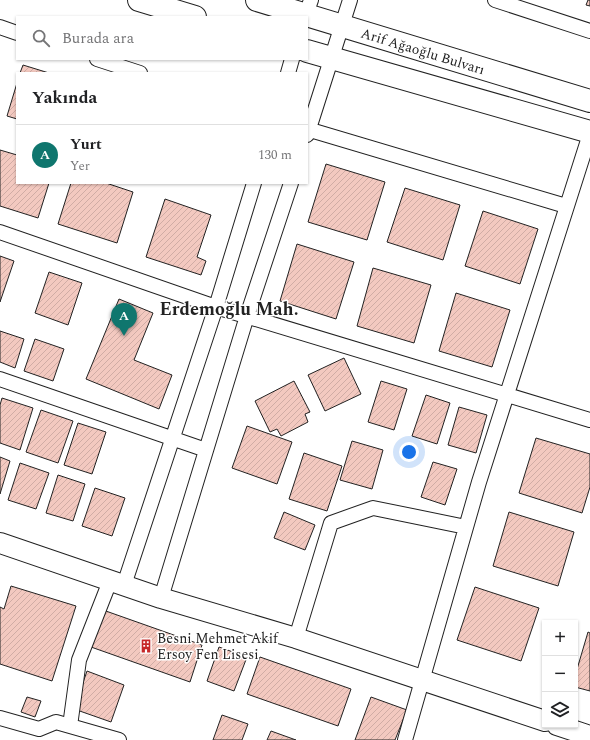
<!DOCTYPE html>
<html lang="tr">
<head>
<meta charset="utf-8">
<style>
  body { margin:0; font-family:Spectral,serif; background:#f2f2f2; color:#202124 }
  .controls { position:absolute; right:12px; bottom:12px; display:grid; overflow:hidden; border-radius:0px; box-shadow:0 1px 3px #0004 }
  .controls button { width:36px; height:36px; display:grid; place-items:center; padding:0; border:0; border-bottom:1px solid #e0e0e0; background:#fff; color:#202124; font:20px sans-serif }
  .you { position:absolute; left:409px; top:452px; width:14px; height:14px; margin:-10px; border:3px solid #fff; border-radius:50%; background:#1a73e8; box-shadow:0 0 0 6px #1a73e833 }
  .badge { display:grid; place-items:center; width:26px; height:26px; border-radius:50%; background:#0f766e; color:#fff; font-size:13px; font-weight:700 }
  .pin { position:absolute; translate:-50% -33px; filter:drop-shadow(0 1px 2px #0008) }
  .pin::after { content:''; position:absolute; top:21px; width:14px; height:12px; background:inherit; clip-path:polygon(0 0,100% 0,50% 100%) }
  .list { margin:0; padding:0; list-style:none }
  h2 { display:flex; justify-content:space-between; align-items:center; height:52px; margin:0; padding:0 16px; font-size:17px }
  h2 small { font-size:13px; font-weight:400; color:#757577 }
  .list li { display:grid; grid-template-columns:26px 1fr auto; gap:12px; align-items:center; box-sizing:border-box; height:60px; padding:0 16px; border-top:1px solid #e0e0e0 }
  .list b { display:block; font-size:15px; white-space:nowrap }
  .list p { margin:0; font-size:13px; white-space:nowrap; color:#757577 }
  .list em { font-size:13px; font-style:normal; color:#757577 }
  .icon { flex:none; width:22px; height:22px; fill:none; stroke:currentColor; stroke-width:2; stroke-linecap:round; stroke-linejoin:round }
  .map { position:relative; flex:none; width:590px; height:740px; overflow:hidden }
  .search { position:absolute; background:#fff; box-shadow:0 1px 3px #0004; left:16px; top:16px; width:292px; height:44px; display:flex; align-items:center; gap:10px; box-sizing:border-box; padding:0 14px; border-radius:0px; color:#757577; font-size:15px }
  .panel { position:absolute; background:#fff; box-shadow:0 1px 3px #0004; left:16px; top:72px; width:292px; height:112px; border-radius:0px }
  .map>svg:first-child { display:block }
  .building { fill:url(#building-hatch); stroke:#222 }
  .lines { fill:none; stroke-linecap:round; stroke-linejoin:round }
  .street-casing { stroke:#222; stroke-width:16 }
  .secondary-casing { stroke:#222; stroke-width:22 }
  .highway-casing { stroke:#222; stroke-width:24 }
  .street { stroke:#fff; stroke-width:14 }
  .secondary { stroke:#fff; stroke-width:20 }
  .highway { stroke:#fff; stroke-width:22 }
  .labels { text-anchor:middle; stroke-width:3; stroke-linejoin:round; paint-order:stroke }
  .street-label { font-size:14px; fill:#222; stroke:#fff }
  .poi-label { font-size:14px; fill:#222; stroke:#fff; text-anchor:start }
  .district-label { font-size:18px; font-weight:bold; fill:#222; stroke:#fff }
</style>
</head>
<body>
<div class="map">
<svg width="590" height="740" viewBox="0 0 590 740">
  <defs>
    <pattern id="building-hatch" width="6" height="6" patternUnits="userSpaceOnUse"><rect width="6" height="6" fill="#f3c9c0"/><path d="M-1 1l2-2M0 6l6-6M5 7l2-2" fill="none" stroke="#d0aca5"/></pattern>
  </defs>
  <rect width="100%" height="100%" fill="#fff"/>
  <path class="building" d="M 588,0 L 590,0 L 590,6 L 586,5 Z
    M 23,65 L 49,73 L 20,73 Z
    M 17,83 L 17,119 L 7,116 Z
    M 0,150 L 17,155 L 17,183 L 49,183 L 38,218 L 0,206 Z
    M 326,164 L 385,182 L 367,240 L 308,222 Z
    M 71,183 L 106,183 L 133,192 L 117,243 L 58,224 Z
    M 405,188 L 460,205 L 443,260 L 387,242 Z
    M 165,199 L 211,215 L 197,257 L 206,261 L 201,275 L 146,257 Z
    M 483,211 L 538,229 L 520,284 L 465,266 Z
    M 297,244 L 354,262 L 336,319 L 280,301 Z
    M 0,256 L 14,261 L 0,302 Z
    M 373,268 L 431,285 L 414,343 L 357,326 Z
    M 49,272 L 82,283 L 68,325 L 35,313 Z
    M 456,293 L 510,310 L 492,367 L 439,351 Z
    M 119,299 L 153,313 L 134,360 L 172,375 L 159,409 L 86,379 Z
    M 0,331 L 24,339 L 15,368 L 0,362 Z
    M 35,339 L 64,349 L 53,381 L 24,371 Z
    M 344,358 L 361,394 L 325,411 L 308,375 Z
    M 294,381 L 310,412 L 305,414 L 308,422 L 281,436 L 277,429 L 270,432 L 255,401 Z
    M 381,381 L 407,389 L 394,430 L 368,422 Z
    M 426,395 L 450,403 L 437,444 L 412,436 Z
    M 2,398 L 33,408 L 20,450 L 0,443 L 0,405 Z
    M 459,407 L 487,415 L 476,453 L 448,445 Z
    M 41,410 L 73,421 L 58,463 L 26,452 Z
    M 78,423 L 106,432 L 92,474 L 64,465 Z
    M 247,426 L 292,442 L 277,484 L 232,468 Z
    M 536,438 L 590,454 L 590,487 L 582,513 L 519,493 Z
    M 352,441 L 383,450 L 372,489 L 340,480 Z
    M 304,453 L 342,466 L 327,511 L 289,499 Z
    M 0,457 L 10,461 L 0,494 Z
    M 433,462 L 457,469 L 445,505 L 421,497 Z
    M 20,463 L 49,473 L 36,509 L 8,500 Z
    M 58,475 L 85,484 L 73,521 L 46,513 Z
    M 95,488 L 125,498 L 112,536 L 82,526 Z
    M 284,512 L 315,525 L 305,550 L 274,538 Z
    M 509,512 L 574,532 L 558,586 L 493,566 Z
    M 11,586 L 76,606 L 52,681 L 0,664 L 0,607 L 4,609 Z
    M 475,587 L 539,608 L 521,661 L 457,640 Z
    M 103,610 L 202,645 L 190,682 L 91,647 Z
    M 588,632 L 590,633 L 590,691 L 575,687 L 575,676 Z
    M 219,647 L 247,657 L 234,691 L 207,681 Z
    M 260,657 L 351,689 L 338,726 L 247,694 Z
    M 87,671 L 124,685 L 111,722 L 74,709 Z
    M 27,697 L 41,701 L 35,717 L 21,712 Z
    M 371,697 L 407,710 L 395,740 L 355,740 Z
    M 222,715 L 248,724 L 242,740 L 213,740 Z
    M 271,731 L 296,740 L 267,740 Z"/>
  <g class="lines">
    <g class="street-casing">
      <path id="street" d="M 495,0 L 590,31
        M 305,17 L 311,0
        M 0,27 L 17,33
        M 97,59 L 140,73
        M 288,73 L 292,59
        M 307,129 L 566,206
        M 307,135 L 350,0
        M 0,232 L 216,307 L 590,420
        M 0,379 L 206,450
        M 124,585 L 216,307 L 254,183
        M 161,598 L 247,316 L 291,183
        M 296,638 L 331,523 L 373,508 L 466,527
        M 0,718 L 39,729 L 56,722 L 119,740
        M 70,726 L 79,660 L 110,581
        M 405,740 L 479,482 L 590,134"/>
    </g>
    <g class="secondary-casing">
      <path id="secondary" d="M 0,543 L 161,598 L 296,638 L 545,721
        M 557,725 L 590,736"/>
    </g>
    <g class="highway-casing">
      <path id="highway" d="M 139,0 L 195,17
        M 257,0 L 590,101
        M 307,51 L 590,132"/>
    </g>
    <use href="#street" class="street"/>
    <use href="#secondary" class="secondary"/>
    <use href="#highway" class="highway"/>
  </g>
  <defs>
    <g id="building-bare" transform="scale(1.08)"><path d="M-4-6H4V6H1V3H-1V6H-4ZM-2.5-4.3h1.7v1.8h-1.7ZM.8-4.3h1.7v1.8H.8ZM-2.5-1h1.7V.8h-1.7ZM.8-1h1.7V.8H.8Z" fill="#c62828" stroke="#fff" stroke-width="2.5" paint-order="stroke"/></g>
  </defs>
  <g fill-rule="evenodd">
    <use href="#building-bare" x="146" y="646"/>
  </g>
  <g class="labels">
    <g class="street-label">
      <text transform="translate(423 51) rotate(17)" y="5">Arif Ağaoğlu Bulvarı</text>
    </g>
    <g class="poi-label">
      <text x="157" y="643">Besni Mehmet Akif<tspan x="157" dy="16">Ersoy Fen Lisesi</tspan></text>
    </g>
    <g class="district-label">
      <text x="229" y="315">Erdemoğlu Mah.</text>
    </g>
  </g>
</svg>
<div class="controls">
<button>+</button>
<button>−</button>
<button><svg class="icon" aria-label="layers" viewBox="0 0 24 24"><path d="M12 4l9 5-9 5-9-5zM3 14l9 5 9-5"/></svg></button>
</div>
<div class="you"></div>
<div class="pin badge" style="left:124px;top:336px">A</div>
<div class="search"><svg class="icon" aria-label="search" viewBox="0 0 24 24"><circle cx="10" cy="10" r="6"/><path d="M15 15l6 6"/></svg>Burada ara</div>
<section class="panel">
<h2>Yakında<small></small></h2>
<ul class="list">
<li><span class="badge">A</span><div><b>Yurt</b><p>Yer</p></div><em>130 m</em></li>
</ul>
</section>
</div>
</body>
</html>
